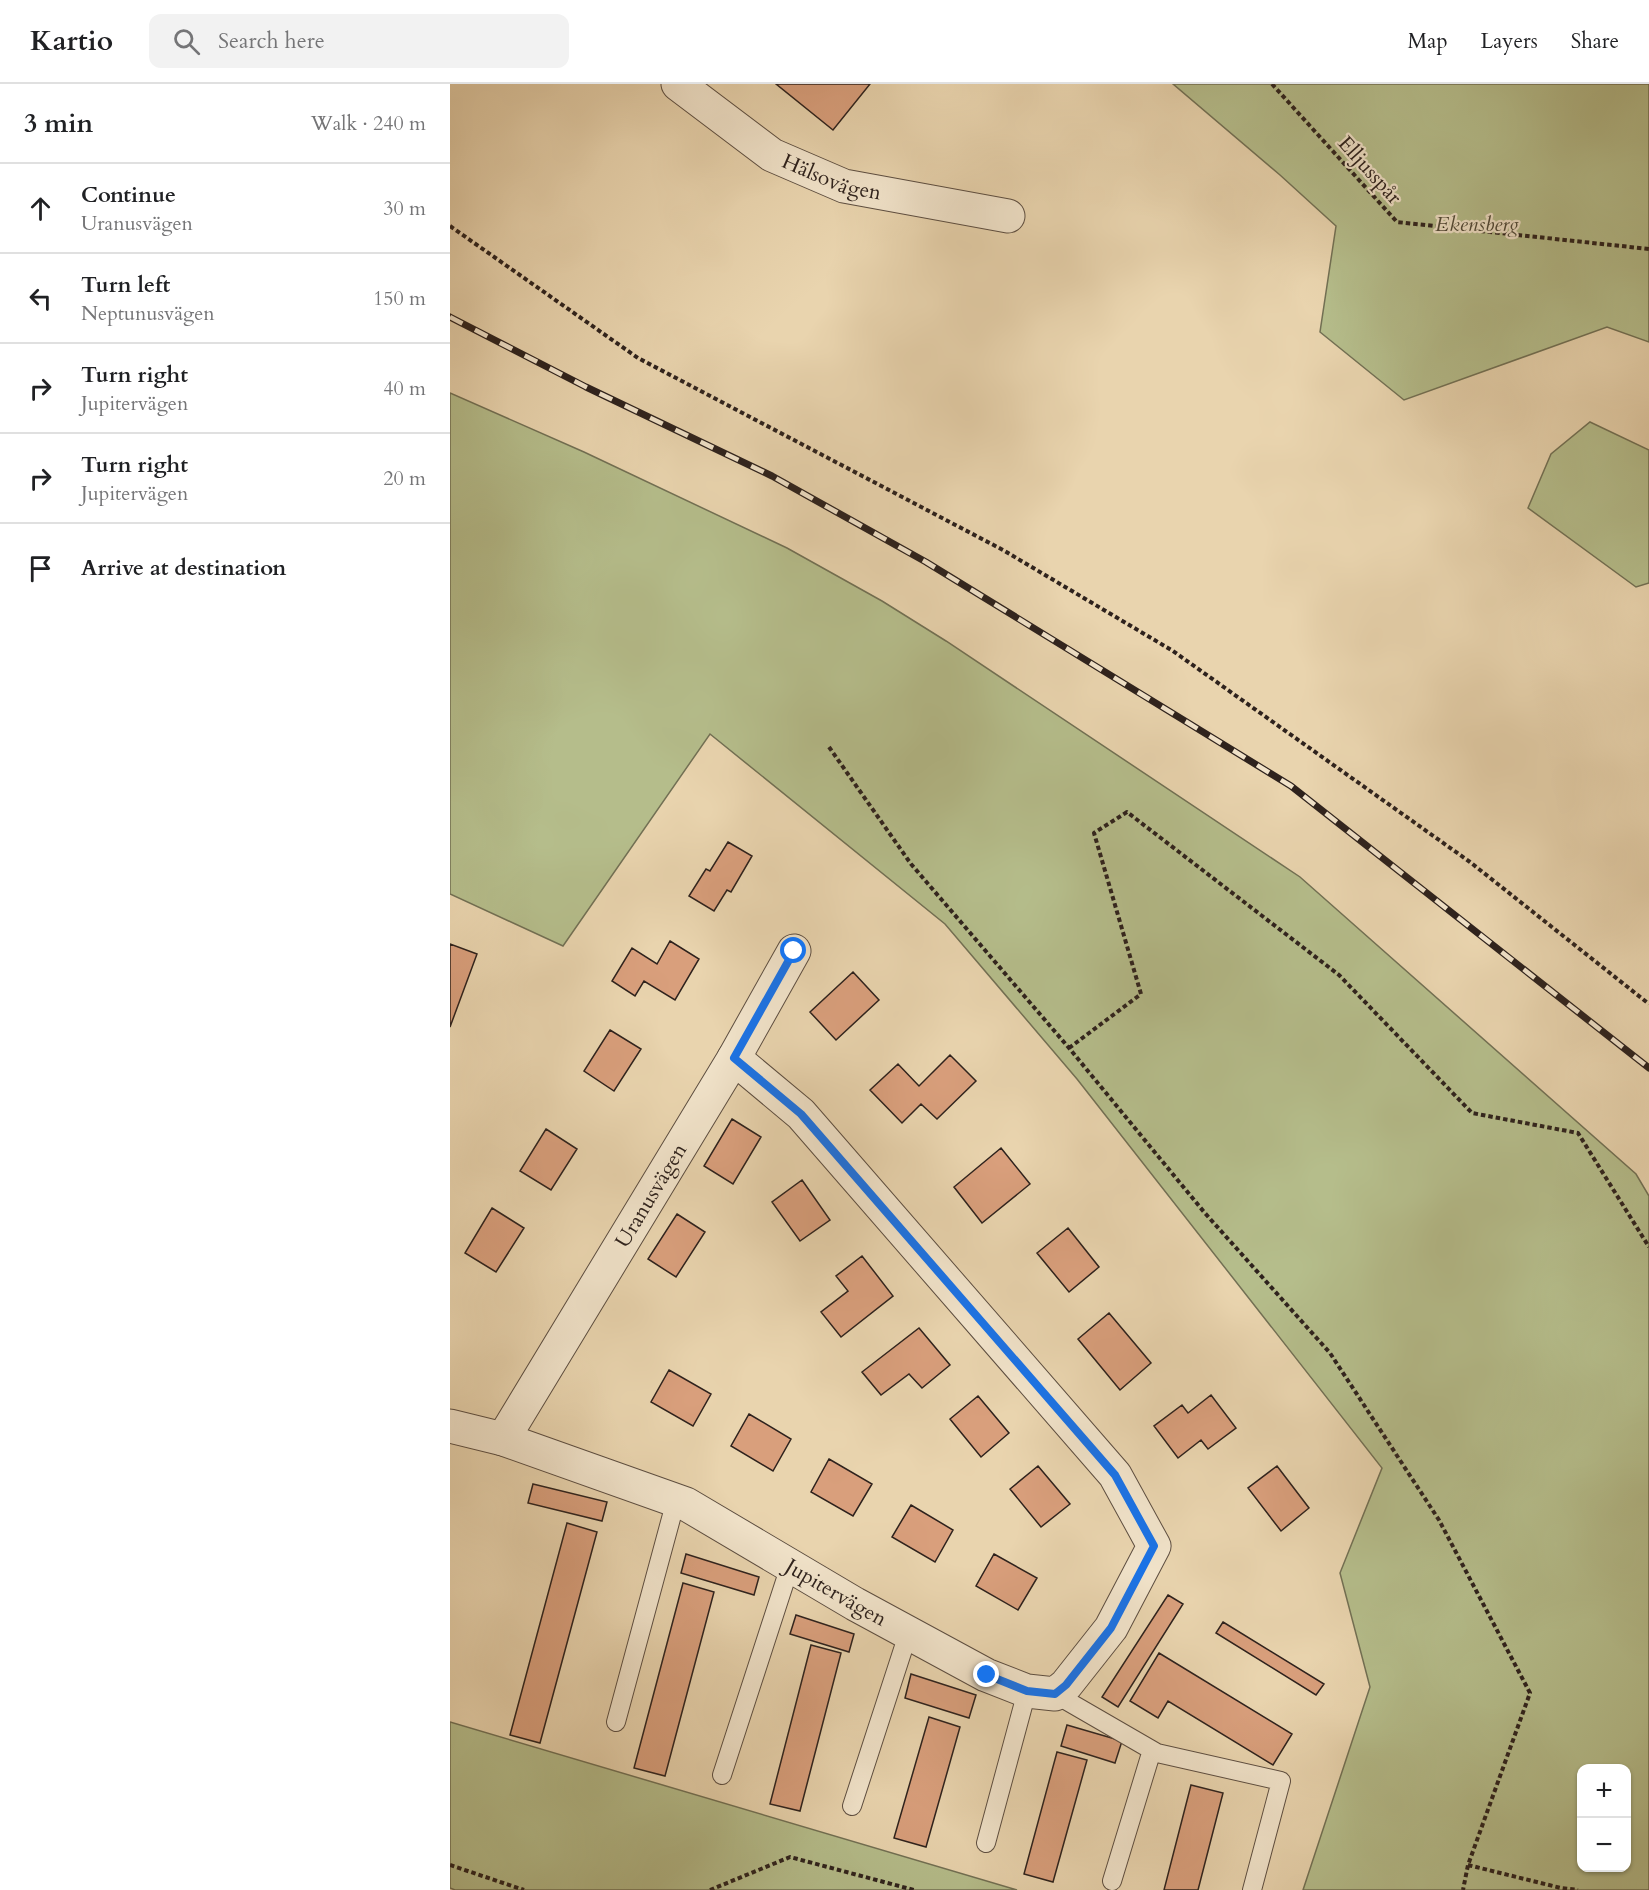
<!DOCTYPE html>
<html lang="en">
<head>
<meta charset="utf-8">
<style>
  body { margin:0; font-family:Cardo,serif; background:#f2f2f2; color:#202124 }
  .controls { position:absolute; right:18px; bottom:18px; display:grid; overflow:hidden; border-radius:12px; box-shadow:0 2px 4px #0004 }
  .controls button { width:54px; height:54px; display:grid; place-items:center; padding:0; border:0; border-bottom:2px solid #e0e0e0; background:#fff; color:#202124; font:30px sans-serif }
  .stop { position:absolute; width:18px; height:18px; margin:-14px; border:4px solid #1a73e8; border-radius:50%; background:#fff }
  .stop.end { background:#1a73e8; border-color:#fff; box-shadow:0 2px 6px #0008 }
  .list { margin:0; padding:0; list-style:none }
  h2 { display:flex; justify-content:space-between; align-items:center; height:78px; margin:0; padding:0 24px; font-size:26px }
  h2 small { font-size:20px; font-weight:400; color:#757577 }
  .list li { display:grid; grid-template-columns:39px 1fr auto; gap:18px; align-items:center; box-sizing:border-box; height:90px; padding:0 24px; border-top:2px solid #e0e0e0 }
  .list b { display:block; font-size:22px; white-space:nowrap }
  .list p { margin:0; font-size:20px; white-space:nowrap; color:#757577 }
  .list em { font-size:20px; font-style:normal; color:#757577 }
  .icon { flex:none; width:33px; height:33px; fill:none; stroke:currentColor; stroke-width:2; stroke-linecap:round; stroke-linejoin:round }
  .map { position:relative; flex:none; width:1199px; height:1806px; overflow:hidden }
  header { display:flex; align-items:center; gap:36px; box-sizing:border-box; height:84px; padding:0 30px; background:#fff; border-bottom:2px solid #e0e0e0 }
  header strong { font-size:28px }
  nav { display:flex; gap:33px; margin-inline-start:auto; font-size:21px }
  .search { width:420px; height:54px; background:#f2f2f2; display:flex; align-items:center; gap:15px; box-sizing:border-box; padding:0 21px; border-radius:12px; color:#757577; font-size:22px }
  main { display:flex }
  aside { flex:1; background:#fff }
  .map>svg:first-child { display:block }
  .green { fill:#b5bd8b; stroke:#727054; stroke-width:1.5; fill-rule:evenodd }
  .building { fill:#d99f7c; stroke:#2e221d; stroke-width:1.5 }
  .lines { fill:none; stroke-linecap:round; stroke-linejoin:round }
  .lane-casing { stroke:#5d4e41; stroke-width:20 }
  .street-casing { stroke:#5d4e41; stroke-width:35 }
  .path { stroke:#2e221d; stroke-width:4; stroke-dasharray:4.5 3; stroke-linecap:butt }
  .lane { stroke:#f1e3ca; stroke-width:18 }
  .street { stroke:#f1e3ca; stroke-width:33 }
  .rail-casing { stroke:#2e221d; stroke-width:7 }
  .rail { stroke:#f1e3ca; stroke-width:4.5; stroke-dasharray:14; stroke-linecap:butt }
  .route { stroke:#1a73e8; stroke-width:8 }
  .labels { text-anchor:middle; stroke-width:4.5; stroke-linejoin:round; paint-order:stroke }
  .street-label { font-size:21px; fill:#2e221d; stroke:#f1e3ca }
  .park-label { font-size:21px; font-style:italic; fill:#504938; stroke:#f1e3ca }
</style>
</head>
<body>
<header>
<strong>Kartio</strong>
<div class="search"><svg class="icon" aria-label="search" viewBox="0 0 24 24"><circle cx="10" cy="10" r="6"/><path d="M15 15l6 6"/></svg>Search here</div>
<nav><a>Map</a><a>Layers</a><a>Share</a></nav>
</header>
<main>
<aside>
<h2>3 min<small>Walk · 240 m</small></h2>
<ul class="list">
<li><svg class="icon" aria-label="ahead" viewBox="0 0 24 24"><path d="M12 20V5M6 11l6-6 6 6"/></svg><div><b>Continue</b><p>Uranusvägen</p></div><em>30 m</em></li>
<li><svg class="icon" aria-label="left" viewBox="0 0 24 24"><path d="M17 20v-9H6M10 6l-5 5 5 5"/></svg><div><b>Turn left</b><p>Neptunusvägen</p></div><em>150 m</em></li>
<li><svg class="icon" aria-label="right" viewBox="0 0 24 24"><path d="M7 20v-9h11M14 6l5 5-5 5"/></svg><div><b>Turn right</b><p>Jupitervägen</p></div><em>40 m</em></li>
<li><svg class="icon" aria-label="right" viewBox="0 0 24 24"><path d="M7 20v-9h11M14 6l5 5-5 5"/></svg><div><b>Turn right</b><p>Jupitervägen</p></div><em>20 m</em></li>
<li><svg class="icon" aria-label="arrive" viewBox="0 0 24 24"><path d="M6 21V4h12l-3 4 3 4H6"/></svg><div><b>Arrive at destination</b></div></li>
</ul>
</aside>
<div class="map">
<svg width="1199" height="1806" viewBox="0 0 1199 1806">
  <rect width="100%" height="100%" fill="#e9d4ae"/>
  <filter id="stains"><feTurbulence type="fractalNoise" baseFrequency=".00333" numOctaves="4"/><feColorMatrix values="0 0 0 0 .2 0 0 0 0 .09 0 0 0 0 .02 0 0 0 .5 -.17"/></filter>
  <radialGradient id="worn" r=".72"><stop offset=".6" stop-color="#630" stop-opacity="0"/><stop offset="1" stop-color="#630" stop-opacity=".3"/></radialGradient>
  <path class="green" d="M 723,0 L 1199,0 L 1199,258 L 1157,243 L 954,316 L 870,248 L 886,142 L 830,91 Z
    M 0,309 L 134,368 L 337,464 L 432,517 L 496,557 L 850,793 L 1186,1090 L 1199,1112 L 1199,1806 L 853,1806 L 920,1603 L 890,1489 L 932,1384 L 627,995 L 495,840 L 260,650 L 113,862 L 0,810 ZM 1132,1684 L 1176,1684 L 1176,1784 L 1132,1784 Z
    M 1140,338 L 1199,366 L 1199,499 L 1186,503 L 1078,424 L 1101,370 Z
    M 0,1638 L 567,1806 L 5,1806 L 0,1804 Z"/>
  <path class="building" d="M 326,0 L 420,0 L 383,46 Z
    M 278,758 L 302,772 L 281,808 L 277,806 L 264,827 L 239,812 L 256,785 L 260,787 Z
    M 220,857 L 249,875 L 225,916 L 194,897 L 185,912 L 162,897 L 182,864 L 207,880 Z
    M 0,860 L 27,870 L 0,943 Z
    M 403,888 L 429,916 L 386,956 L 360,928 Z
    M 160,946 L 191,965 L 164,1007 L 134,987 Z
    M 500,971 L 526,997 L 487,1035 L 471,1020 L 452,1039 L 420,1006 L 448,980 L 469,1002 Z
    M 282,1035 L 311,1053 L 283,1100 L 254,1082 Z
    M 96,1045 L 127,1065 L 101,1106 L 70,1087 Z
    M 551,1064 L 580,1100 L 532,1139 L 504,1103 Z
    M 352,1096 L 380,1136 L 350,1157 L 322,1118 Z
    M 42,1124 L 74,1144 L 46,1188 L 15,1169 Z
    M 227,1130 L 255,1148 L 226,1193 L 198,1175 Z
    M 618,1144 L 649,1183 L 619,1208 L 587,1169 Z
    M 412,1172 L 443,1212 L 391,1253 L 371,1228 L 398,1207 L 386,1192 Z
    M 659,1229 L 701,1279 L 670,1306 L 628,1255 Z
    M 469,1244 L 500,1281 L 472,1304 L 459,1290 L 431,1311 L 412,1288 Z
    M 219,1286 L 261,1310 L 243,1342 L 201,1318 Z
    M 761,1311 L 786,1344 L 758,1365 L 751,1356 L 728,1374 L 704,1342 L 732,1321 L 738,1329 Z
    M 528,1312 L 559,1349 L 531,1373 L 500,1335 Z
    M 299,1330 L 341,1355 L 323,1387 L 281,1362 Z
    M 379,1375 L 422,1400 L 403,1432 L 361,1408 Z
    M 588,1382 L 620,1420 L 591,1443 L 560,1405 Z
    M 827,1382 L 859,1424 L 831,1447 L 798,1404 Z
    M 83,1400 L 157,1418 L 152,1437 L 78,1419 Z
    M 461,1421 L 503,1446 L 485,1478 L 442,1453 Z
    M 117,1439 L 147,1448 L 90,1659 L 60,1651 Z
    M 236,1470 L 309,1493 L 304,1511 L 231,1489 Z
    M 544,1470 L 587,1494 L 568,1526 L 526,1502 Z
    M 233,1499 L 264,1508 L 215,1692 L 184,1684 Z
    M 718,1511 L 733,1520 L 668,1623 L 652,1613 Z
    M 346,1531 L 404,1550 L 399,1568 L 340,1550 Z
    M 773,1538 L 874,1600 L 866,1611 L 766,1549 Z
    M 361,1561 L 391,1569 L 350,1727 L 320,1720 Z
    M 709,1569 L 842,1650 L 823,1681 L 718,1617 L 708,1634 L 680,1617 Z
    M 461,1590 L 526,1611 L 519,1634 L 455,1614 Z
    M 479,1633 L 510,1643 L 476,1763 L 444,1754 Z
    M 617,1641 L 672,1657 L 665,1679 L 611,1662 Z
    M 607,1668 L 637,1676 L 603,1798 L 574,1790 Z
    M 741,1701 L 773,1709 L 748,1806 L 714,1806 Z"/>
  <g class="lines">
    <g class="lane-casing">
      <path id="lane" d="M 605,1610 L 707,1669 L 831,1697 L 802,1806
        M 166,1638 L 226,1416
        M 272,1691 L 340,1482
        M 402,1722 L 458,1550
        M 536,1759 L 577,1607
        M 662,1797 L 702,1666"/>
    </g>
    <g class="street-casing">
      <g id="street">
        <path id="s1" d="M 228,0 L 322,71 L 394,102 L 558,132"/>
        <path id="s2" d="M 0,1342 L 53,1355 L 236,1420 L 405,1520 L 536,1591 L 577,1607 L 605,1610 L 616,1601 L 661,1544 L 704,1462 L 665,1391 L 351,1030 L 284,974"/>
        <path id="s3" d="M 53,1355 L 284,974 L 344,867"/>
      </g>
    </g>
    <path class="path" d="M 822,0 L 947,138 L 1199,165
      M 0,142 L 188,274 L 553,466 L 723,567 L 1020,778 L 1199,920
      M 379,663 L 461,780 L 619,964 L 754,1128 L 880,1269 L 989,1436 L 1080,1609 L 1018,1781 L 1013,1806
      M 619,964 L 691,910 L 644,749 L 677,728 L 889,891 L 1022,1029 L 1128,1049 L 1199,1163
      M 0,1781 L 74,1806
      M 1018,1781 L 1111,1804 L 1128,1806
      M 260,1806 L 340,1773 L 464,1806"/>
    <use href="#lane" class="lane"/>
    <use href="#street" class="street"/>
    <g class="rail-casing">
      <path id="rail" d="M 0,233 L 136,303 L 322,392 L 476,478 L 841,702 L 1199,984"/>
    </g>
    <use href="#rail" class="rail"/>
  </g>
  <g class="lines">
    <path class="route" d="M 344,867 L 284,974 L 351,1030 L 665,1391 L 704,1462 L 661,1544 L 616,1601 L 605,1610 L 577,1607 L 537,1591"/>
  </g>
  <g class="labels">
    <g class="street-label">
      <text transform="translate(920 86) rotate(48)" y="7">Elljusspår</text>
      <text dy="7" stroke="none"><textPath href="#s1" startOffset="182">Hälsovägen</textPath></text>
      <text dy="7" stroke="none"><textPath href="#s3" startOffset="285">Uranusvägen</textPath></text>
      <text dy="7" stroke="none"><textPath href="#s2" startOffset="423">Jupitervägen</textPath></text>
    </g>
    <g class="park-label">
      <text x="1027" y="147">Ekensberg</text>
    </g>
  </g>
  <rect width="100%" height="100%" filter="url(#stains)"/>
  <rect width="100%" height="100%" fill="url(#worn)"/>
</svg>
<div class="controls">
<button>+</button>
<button>−</button>
</div>
<div class="stop" style="left:344px;top:867px"></div>
<div class="stop end" style="left:537px;top:1591px"></div>
</div>
</main>
</body>
</html>
